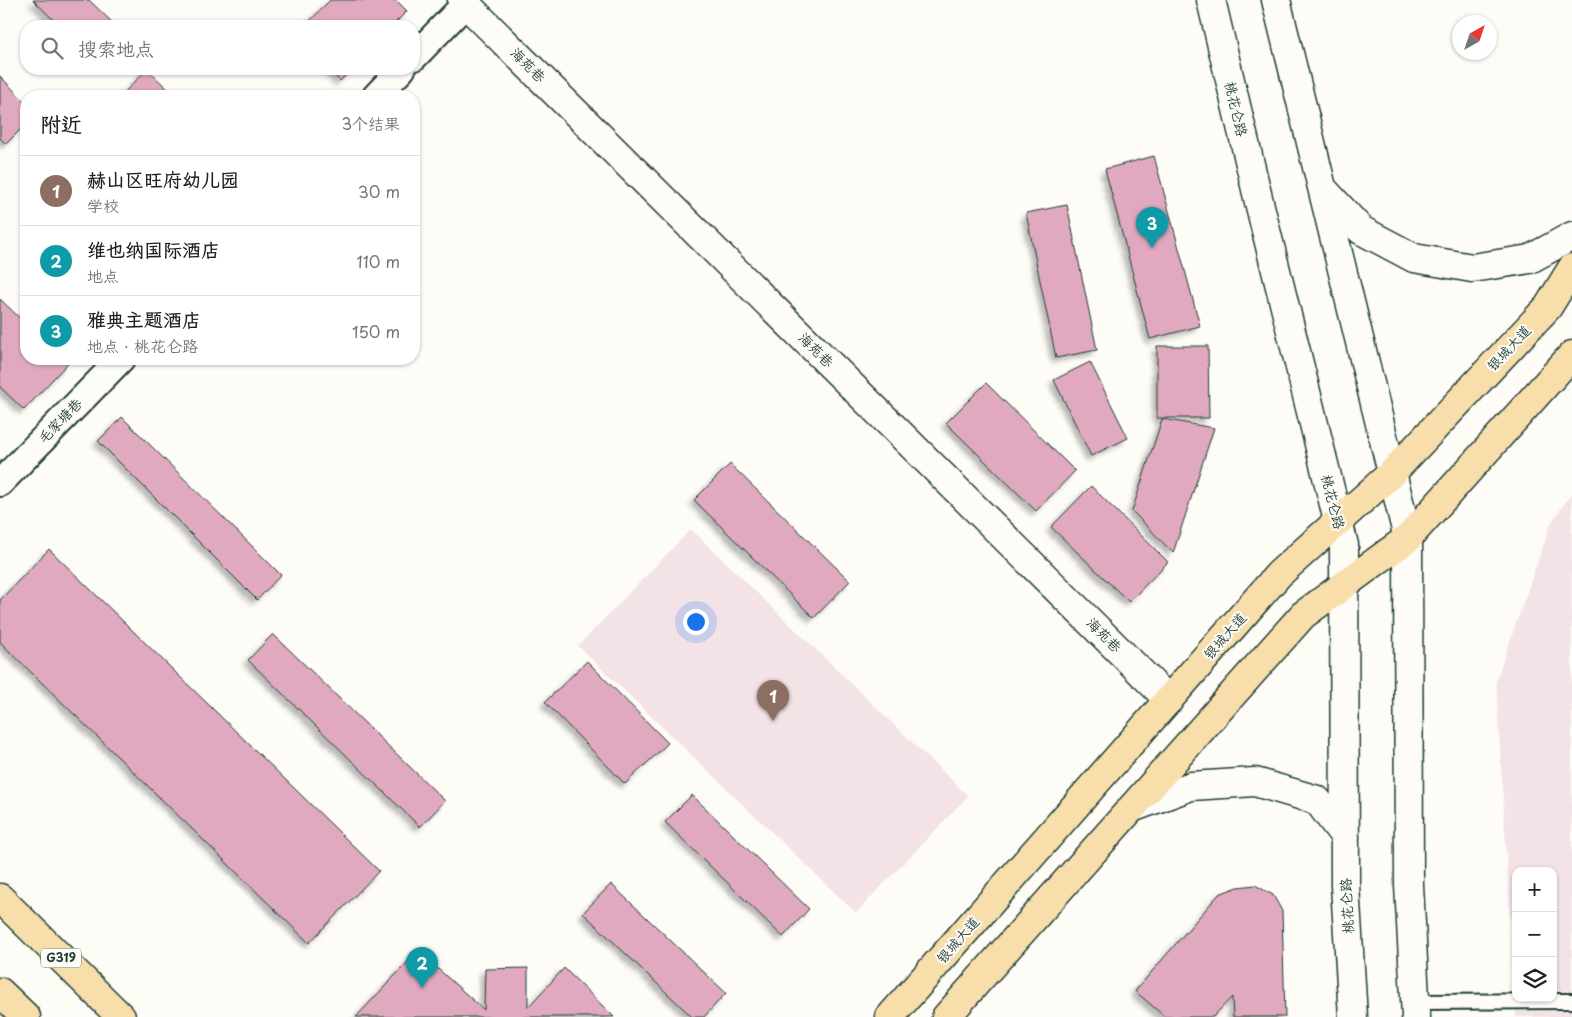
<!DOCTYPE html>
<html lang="zh">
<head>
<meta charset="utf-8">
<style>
  body { margin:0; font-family:"Playpen Sans","LXGW WenKai TC",sans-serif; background:#f2f2f2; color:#202124 }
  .controls { position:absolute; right:15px; bottom:15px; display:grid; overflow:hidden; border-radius:10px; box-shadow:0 1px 4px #0004 }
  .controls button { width:45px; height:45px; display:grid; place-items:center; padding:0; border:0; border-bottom:1px solid #e0e0e0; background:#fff; color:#202124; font:25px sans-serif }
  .compass { position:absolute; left:1452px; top:15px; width:45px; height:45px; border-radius:50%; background:#fff; box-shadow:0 1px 4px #0004; rotate:40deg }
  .you { position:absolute; left:695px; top:621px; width:18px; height:18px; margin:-12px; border:4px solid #fff; border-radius:50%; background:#1a73e8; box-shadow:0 0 0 8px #1a73e833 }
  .badge { display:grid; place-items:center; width:32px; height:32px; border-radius:50%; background:#1f6fb2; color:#fff; font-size:16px; font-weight:700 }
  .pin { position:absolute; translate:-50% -41px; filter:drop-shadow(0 1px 2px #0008) }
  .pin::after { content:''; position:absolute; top:26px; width:18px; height:15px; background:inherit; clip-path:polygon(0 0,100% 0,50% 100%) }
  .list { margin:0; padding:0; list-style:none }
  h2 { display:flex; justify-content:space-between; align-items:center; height:65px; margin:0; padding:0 20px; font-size:21px }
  h2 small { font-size:16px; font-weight:400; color:#757577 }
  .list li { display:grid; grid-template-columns:32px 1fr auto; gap:15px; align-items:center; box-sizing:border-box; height:70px; padding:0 20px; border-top:1px solid #e0e0e0 }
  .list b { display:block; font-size:19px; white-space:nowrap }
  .list p { margin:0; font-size:16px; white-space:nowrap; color:#757577 }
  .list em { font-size:16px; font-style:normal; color:#757577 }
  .icon { flex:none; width:28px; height:28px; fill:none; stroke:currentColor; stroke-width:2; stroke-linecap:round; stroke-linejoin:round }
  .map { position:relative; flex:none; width:1572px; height:1017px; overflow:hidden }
  .search { position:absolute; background:#fff; box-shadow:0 1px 4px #0004; left:20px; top:20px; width:400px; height:55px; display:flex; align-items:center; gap:12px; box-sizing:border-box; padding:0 18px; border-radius:20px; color:#757577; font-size:19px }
  .panel { position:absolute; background:#fff; box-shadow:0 1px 4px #0004; left:20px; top:90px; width:400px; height:275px; border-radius:20px }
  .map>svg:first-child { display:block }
  .built { fill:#f4e3e6; fill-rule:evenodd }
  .building { fill:#e0a9bf; stroke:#1f3d34; filter:url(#shadow) }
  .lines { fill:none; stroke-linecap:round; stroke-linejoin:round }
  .service-casing { stroke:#1f3d34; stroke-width:18 }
  .minor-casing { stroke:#1f3d34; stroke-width:30 }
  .tertiary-casing { stroke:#1f3d34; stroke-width:31 }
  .secondary-casing { stroke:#1f3d34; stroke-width:31 }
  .primary-casing { stroke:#1f3d34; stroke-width:31 }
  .service { stroke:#fdfcf7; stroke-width:14 }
  .minor { stroke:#fdfcf7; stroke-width:26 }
  .tertiary { stroke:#fdfcf7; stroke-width:28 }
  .secondary { stroke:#fdfcf7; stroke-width:28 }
  .primary { stroke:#f8deab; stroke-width:28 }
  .labels { text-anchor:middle; stroke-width:4; stroke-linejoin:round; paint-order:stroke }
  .shield { fill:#fdfcf7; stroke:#62766e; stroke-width:1 }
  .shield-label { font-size:12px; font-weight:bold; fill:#1f3d34 }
  .street-label { font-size:14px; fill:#1f3d34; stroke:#fdfcf7 }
</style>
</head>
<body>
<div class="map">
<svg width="1572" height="1017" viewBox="0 0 1572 1017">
  <defs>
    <filter id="shadow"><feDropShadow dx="-4.5" dy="4.5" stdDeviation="2.5" flood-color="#0004"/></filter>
  </defs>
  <rect width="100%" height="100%" fill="#fdfcf7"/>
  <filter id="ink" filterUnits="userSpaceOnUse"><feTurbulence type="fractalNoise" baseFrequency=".02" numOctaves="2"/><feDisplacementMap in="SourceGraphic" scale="10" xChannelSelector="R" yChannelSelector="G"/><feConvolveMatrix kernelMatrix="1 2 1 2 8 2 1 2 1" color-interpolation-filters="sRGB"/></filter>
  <g filter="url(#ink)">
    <path class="built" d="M 1572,493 L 1572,1017 L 1516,1017 L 1496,681 L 1551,523 ZM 1516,871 L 1553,871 L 1553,998 L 1516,998 Z
      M 691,529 L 968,796 L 856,913 L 578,646 Z"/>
    <path class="building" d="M 33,0 L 89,0 L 116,26 L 60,26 Z
      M 330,0 L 396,0 L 407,11 L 392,26 L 305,26 Z
      M 147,69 L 175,96 L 125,96 L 123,94 Z
      M 328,69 L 352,69 L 340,81 Z
      M 0,76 L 26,103 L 26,124 L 6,144 L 0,138 Z
      M 1154,156 L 1200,326 L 1150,339 L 1105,169 Z
      M 1067,205 L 1097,350 L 1056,358 L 1026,213 Z
      M 0,299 L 26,324 L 26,359 L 64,359 L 68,363 L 24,410 L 0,387 Z
      M 1157,346 L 1208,346 L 1209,418 L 1157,418 Z
      M 1090,362 L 1128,438 L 1091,456 L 1054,380 Z
      M 986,383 L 1075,471 L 1036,511 L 946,423 Z
      M 122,417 L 281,575 L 257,600 L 98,441 Z
      M 1162,419 L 1214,428 L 1173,553 L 1132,511 Z
      M 730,464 L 850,581 L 814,618 L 694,500 Z
      M 1091,486 L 1168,562 L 1129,602 L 1051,527 Z
      M 49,549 L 379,871 L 309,943 L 0,642 L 0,600 Z
      M 273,634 L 445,801 L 420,827 L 248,660 Z
      M 587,661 L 668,743 L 625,784 L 545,702 Z
      M 692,795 L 809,909 L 783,937 L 665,822 Z
      M 611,884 L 726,993 L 704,1017 L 692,1017 L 583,913 Z
      M 1255,885 L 1273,895 L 1282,911 L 1285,1017 L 1233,1017 L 1232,997 L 1213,1017 L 1165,1017 L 1135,991 L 1219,894 L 1238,887 Z
      M 418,951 L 484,1010 L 485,969 L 528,968 L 528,1007 L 564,968 L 614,1017 L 356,1017 Z"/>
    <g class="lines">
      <g class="service-casing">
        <path id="service" d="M 1415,1002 L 1572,1001"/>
      </g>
      <g class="minor-casing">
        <path id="minor" d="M 414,57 L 469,0
          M 376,96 L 402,69
          M 0,483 L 121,359"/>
      </g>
      <g class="tertiary-casing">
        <path id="tertiary" d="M 462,0 L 1169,700"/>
      </g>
      <g class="secondary-casing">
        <path id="secondary" d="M 1211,0 L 1259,202 L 1344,545 L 1345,885 L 1353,1017
          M 1276,0 L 1408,538 L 1409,885 L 1416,1017
          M 1323,189 L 1361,230 L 1414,258 L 1472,268 L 1530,259 L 1572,236
          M 1132,808 L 1191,786 L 1255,782 L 1317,800 L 1345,837"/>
      </g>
      <g class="primary-casing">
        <path id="primary" d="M 0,898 L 121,1017
          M 0,992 L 26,1017
          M 890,1017 L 1279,574 L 1392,473 L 1548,307 L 1572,268
          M 946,1017 L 1303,615 L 1408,538 L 1572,355"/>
      </g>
      <use href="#service" class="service"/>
      <use href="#minor" class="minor"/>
      <use href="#tertiary" class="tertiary"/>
      <use href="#secondary" class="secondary"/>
      <use href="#primary" class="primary"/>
    </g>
  </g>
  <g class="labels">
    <rect class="shield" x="41" y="948.5" width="40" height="19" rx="4"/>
    <g class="shield-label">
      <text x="61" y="962">G319</text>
    </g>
    <g class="street-label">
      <text transform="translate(528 65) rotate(45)" y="5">海苑巷</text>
      <text transform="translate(1236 109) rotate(77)" y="5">桃花仑路</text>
      <text transform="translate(1509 348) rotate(-47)" y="5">银城大道</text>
      <text transform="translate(816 350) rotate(45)" y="5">海苑巷</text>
      <text transform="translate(60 421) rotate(-46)" y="5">毛家塘巷</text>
      <text transform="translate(1333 502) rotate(76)" y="5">桃花仑路</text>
      <text transform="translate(1104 635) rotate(45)" y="5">海苑巷</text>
      <text transform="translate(1225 636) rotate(-49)" y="5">银城大道</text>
      <text transform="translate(1347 906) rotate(-93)" y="5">桃花仑路</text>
      <text transform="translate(958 940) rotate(-49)" y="5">银城大道</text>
    </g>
  </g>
</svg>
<div class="controls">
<button>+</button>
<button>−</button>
<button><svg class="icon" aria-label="layers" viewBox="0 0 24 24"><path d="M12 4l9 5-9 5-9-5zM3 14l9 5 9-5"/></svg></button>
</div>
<svg class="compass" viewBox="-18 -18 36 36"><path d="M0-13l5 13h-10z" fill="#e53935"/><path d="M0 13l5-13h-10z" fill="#757577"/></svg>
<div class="you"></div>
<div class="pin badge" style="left:773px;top:721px;background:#8d6e63">1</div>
<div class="pin badge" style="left:422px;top:988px;background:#0f9aa8">2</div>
<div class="pin badge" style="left:1152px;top:248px;background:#0f9aa8">3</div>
<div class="search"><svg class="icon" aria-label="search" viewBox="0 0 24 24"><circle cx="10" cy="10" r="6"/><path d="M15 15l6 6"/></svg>搜索地点</div>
<section class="panel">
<h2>附近<small>3个结果</small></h2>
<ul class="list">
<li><span class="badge" style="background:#8d6e63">1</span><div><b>赫山区旺府幼儿园</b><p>学校</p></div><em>30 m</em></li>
<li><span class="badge" style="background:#0f9aa8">2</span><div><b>维也纳国际酒店</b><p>地点</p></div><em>110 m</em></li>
<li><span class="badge" style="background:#0f9aa8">3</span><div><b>雅典主题酒店</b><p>地点 · 桃花仑路</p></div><em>150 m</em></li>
</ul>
</section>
</div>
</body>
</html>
